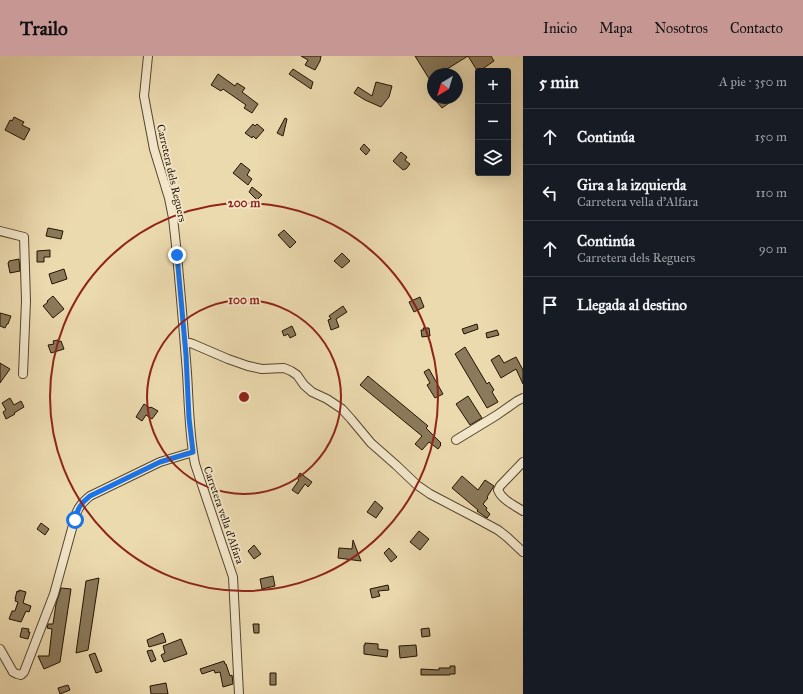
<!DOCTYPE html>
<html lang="es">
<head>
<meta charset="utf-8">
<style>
  body { margin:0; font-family:"IM FELL Great Primer",serif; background:#20242c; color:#f1f3f6 }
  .controls { position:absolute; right:12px; top:12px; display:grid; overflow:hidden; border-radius:4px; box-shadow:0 4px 16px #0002 }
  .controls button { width:36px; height:36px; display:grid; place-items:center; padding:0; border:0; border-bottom:1px solid #363941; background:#171b24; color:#f1f3f6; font:20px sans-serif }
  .compass { position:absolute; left:427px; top:12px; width:36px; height:36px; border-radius:50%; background:#171b24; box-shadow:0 4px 16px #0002; rotate:218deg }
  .stop { position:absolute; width:12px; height:12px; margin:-9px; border:3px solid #1a73e8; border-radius:50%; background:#fff }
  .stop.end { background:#1a73e8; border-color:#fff; box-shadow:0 1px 4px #0008 }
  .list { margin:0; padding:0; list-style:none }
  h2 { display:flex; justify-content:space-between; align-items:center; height:52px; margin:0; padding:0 16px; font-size:17px }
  h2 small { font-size:13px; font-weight:400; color:#9ea1a6 }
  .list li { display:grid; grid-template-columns:26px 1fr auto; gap:12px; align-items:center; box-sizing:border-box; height:56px; padding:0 16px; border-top:1px solid #363941 }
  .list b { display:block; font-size:15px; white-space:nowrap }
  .list p { margin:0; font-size:13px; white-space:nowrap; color:#9ea1a6 }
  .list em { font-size:13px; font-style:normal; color:#9ea1a6 }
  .icon { flex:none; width:22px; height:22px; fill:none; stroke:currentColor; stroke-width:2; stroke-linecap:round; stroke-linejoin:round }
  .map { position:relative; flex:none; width:523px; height:638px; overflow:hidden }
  header { display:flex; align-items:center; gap:24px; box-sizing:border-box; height:56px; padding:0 20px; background:#c59692; color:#111 }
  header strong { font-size:19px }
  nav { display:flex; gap:22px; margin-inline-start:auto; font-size:14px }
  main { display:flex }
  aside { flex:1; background:#171b24 }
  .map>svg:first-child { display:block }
  .building { fill:#8b7a5b; stroke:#221301 }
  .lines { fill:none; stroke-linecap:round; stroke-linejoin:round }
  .minor-casing { stroke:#54452c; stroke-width:10 }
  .minor { stroke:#f3e7cb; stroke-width:8 }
  .route { stroke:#1a73e8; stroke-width:5 }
  .ring { fill:none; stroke:#8f2418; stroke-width:2 }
  .labels { text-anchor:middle; stroke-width:3.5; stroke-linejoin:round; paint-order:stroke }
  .street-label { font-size:11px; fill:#221301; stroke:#f3e7cb }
  .centre { fill:#8f2418; stroke:#f3e7cb; stroke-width:2 }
  .ring-label { font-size:12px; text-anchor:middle; font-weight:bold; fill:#8f2418; stroke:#f3e7cb; stroke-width:3.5; stroke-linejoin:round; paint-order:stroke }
</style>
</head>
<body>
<header>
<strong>Trailo</strong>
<nav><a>Inicio</a><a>Mapa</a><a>Nosotros</a><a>Contacto</a></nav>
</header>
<main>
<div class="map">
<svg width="523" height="638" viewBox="0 0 523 638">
  <rect width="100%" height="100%" fill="#ecdaaf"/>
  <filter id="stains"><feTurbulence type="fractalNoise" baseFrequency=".005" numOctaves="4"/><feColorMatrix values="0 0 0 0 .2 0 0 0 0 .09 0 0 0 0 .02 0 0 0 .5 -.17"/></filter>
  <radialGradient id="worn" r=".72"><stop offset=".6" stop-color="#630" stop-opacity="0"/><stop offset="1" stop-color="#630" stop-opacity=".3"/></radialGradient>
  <path class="building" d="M 301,0 L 321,0 L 320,5 L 315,14 L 305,9 L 308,4 Z
    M 415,0 L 491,0 L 494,5 L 478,16 L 468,0 L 439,18 L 433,18 L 433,29 Z
    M 293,13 L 313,26 L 311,33 L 289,18 Z
    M 218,18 L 235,30 L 237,27 L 245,32 L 242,36 L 258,48 L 252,57 L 244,52 L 246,49 L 223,33 L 221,35 L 211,29 Z
    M 376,26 L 392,30 L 389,41 L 381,51 L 365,44 L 354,37 L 358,31 L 372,40 Z
    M 440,42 L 445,42 L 449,47 L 442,52 L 436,45 Z
    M 14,61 L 24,66 L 22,69 L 30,73 L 24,84 L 5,74 L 10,64 L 12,65 Z
    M 285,62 L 287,63 L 283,80 L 277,77 Z
    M 253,68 L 255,70 L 257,68 L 264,74 L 256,83 L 253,80 L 252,82 L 245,77 Z
    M 364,88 L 370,94 L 366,99 L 360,93 Z
    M 401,96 L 407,101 L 405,104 L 410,108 L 406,113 L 405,113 L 403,114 L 393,105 Z
    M 241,107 L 250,114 L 247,119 L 252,123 L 248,129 L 233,117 Z
    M 252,131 L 262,139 L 257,144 L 249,136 Z
    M 48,172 L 63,175 L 61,183 L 46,180 Z
    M 284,174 L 296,186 L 290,192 L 278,179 Z
    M 50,194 L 50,201 L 44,201 L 44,206 L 37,206 L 37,195 Z
    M 342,197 L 350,205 L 342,212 L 334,205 Z
    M 19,203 L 20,215 L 10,217 L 8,207 L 9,206 L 9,205 Z
    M 64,213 L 67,223 L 52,228 L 49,218 Z
    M 53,240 L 64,253 L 53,262 L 43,250 L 48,246 L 47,245 Z
    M 420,241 L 424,251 L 414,256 L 409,246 Z
    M 343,250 L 347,256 L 336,263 L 339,271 L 331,274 L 328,264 L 331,263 L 329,260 L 333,257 Z
    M 0,257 L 11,260 L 8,268 L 7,268 L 5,272 L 0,270 Z
    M 477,268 L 478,273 L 464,278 L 462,273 Z
    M 292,270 L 296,279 L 290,282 L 288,278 L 284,280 L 282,275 Z
    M 423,272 L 429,272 L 430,280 L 422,281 L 421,274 L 424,274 Z
    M 497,274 L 499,279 L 487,282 L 486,277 Z
    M 58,284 L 58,286 L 61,285 L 64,293 L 51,297 L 48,289 L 54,288 L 53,285 Z
    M 465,291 L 487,328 L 489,326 L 494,334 L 492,336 L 498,346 L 487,352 L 455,298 Z
    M 499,299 L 504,307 L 516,301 L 523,314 L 523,328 L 516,313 L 501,322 L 491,304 Z
    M 0,307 L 10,313 L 0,327 Z
    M 429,313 L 443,338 L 435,342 L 427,329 L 430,327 L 424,316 Z
    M 368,320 L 428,370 L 426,372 L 441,387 L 440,388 L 441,389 L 438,393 L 429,386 L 422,394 L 415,388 L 422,380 L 360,329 Z
    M 468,340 L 482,362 L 470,369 L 456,348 Z
    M 10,342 L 14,349 L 21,345 L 24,351 L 14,357 L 15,358 L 6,363 L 3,356 L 6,354 L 2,347 Z
    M 144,348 L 150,352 L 151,351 L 158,355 L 152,363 L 146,359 L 142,365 L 136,361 Z
    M 300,417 L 312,426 L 308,431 L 305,428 L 298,438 L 292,434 L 299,424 L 297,422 Z
    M 462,420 L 478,434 L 485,424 L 494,430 L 487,441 L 488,442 L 483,448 L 487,452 L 486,454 L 490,458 L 487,462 L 477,455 L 478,454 L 452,432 Z
    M 375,445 L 383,452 L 376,462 L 367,456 Z
    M 41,467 L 49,473 L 45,479 L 37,473 Z
    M 419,475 L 429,483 L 420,494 L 410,486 Z
    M 353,484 L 361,505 L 338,502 L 339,492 L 352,493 Z
    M 254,489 L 261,498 L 254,503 L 248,495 Z
    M 389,492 L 397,501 L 391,506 L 384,497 Z
    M 273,520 L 275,530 L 262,533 L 260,523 Z
    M 99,522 L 88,594 L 76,597 L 86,525 Z
    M 388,529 L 389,534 L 378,535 L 380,540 L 372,542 L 370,533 Z
    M 61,532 L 71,533 L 60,606 L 44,613 L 38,600 L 49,600 L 52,573 L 47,572 L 48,568 L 53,568 L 56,548 Z
    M 19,534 L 26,536 L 23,547 L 31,550 L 29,556 L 26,555 L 21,566 L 9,563 L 12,555 L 15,555 L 18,546 L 15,545 L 16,543 L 15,543 L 17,535 L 19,536 Z
    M 253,568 L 259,568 L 259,577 L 254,577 Z
    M 22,572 L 29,573 L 28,576 L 30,576 L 28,583 L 20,581 Z
    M 429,572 L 430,580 L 422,581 L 421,573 Z
    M 163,577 L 166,586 L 149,591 L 147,584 Z
    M 181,583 L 187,598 L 164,606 L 161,599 L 165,597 L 163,590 Z
    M 365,587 L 378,588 L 378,593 L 388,594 L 387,601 L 364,598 L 364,589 L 365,589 Z
    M 416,589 L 417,600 L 400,602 L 399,590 Z
    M 152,594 L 156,604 L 151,606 L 147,595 Z
    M 95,597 L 102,615 L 96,617 L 89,599 Z
    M 224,605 L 225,608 L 226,608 L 230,620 L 232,619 L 233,628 L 223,631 L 220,616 L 215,617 L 214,614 L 202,618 L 200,613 Z
    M 450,610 L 455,610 L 455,618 L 450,618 L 450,619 L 421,619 L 421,613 L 439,614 L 439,612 L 450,612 Z
    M 270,617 L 276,617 L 276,629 L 270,629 Z
    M 166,627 L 168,638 L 151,638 L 150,630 Z
    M 68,629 L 70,634 L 60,638 L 58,632 Z"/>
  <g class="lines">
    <g class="minor-casing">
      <path id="minor" d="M 148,0 L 144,40 L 154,93 L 169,142 L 173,162 C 179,213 183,265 187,317 C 189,348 189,378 195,408 L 233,521 L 239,638
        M 0,175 L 24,181 L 26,245 L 23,318
        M 185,288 L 190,287 L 193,288 L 228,303 L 248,310 L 262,313 L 284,312 L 291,315 L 297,319 L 304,329 L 312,336 L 327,343 L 342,353 L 351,363 L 371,387 L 396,409 L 417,429 L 430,438 L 474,461 L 498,474 L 507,481 L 523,496
        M 456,384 L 497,359 L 517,345 L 523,342
        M 523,406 L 500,430 L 498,434 C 502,444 514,449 523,455
        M 0,593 L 13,616 L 17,618 L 21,619 L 24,616 L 54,538 L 76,458 C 79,450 83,446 90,440 L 160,406 L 193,396"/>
    </g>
    <use href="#minor" class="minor"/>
  </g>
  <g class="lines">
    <path class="route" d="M 75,464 C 77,453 81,447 90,440 L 160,406 L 193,396 L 189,362 L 186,299 L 177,199"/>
  </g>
  <g class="ring">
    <circle cx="244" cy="341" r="97"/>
    <circle cx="244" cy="341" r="194"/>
  </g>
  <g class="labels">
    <g class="street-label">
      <text transform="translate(172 117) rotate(77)" y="4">Carretera dels Reguers</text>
      <text transform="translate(224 459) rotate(71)" y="4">Carretera vella d'Alfara</text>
    </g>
  </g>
  <circle cx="244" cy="341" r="6" class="centre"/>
  <g class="ring-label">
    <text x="244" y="151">200 m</text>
    <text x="244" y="248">100 m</text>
  </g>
  <rect width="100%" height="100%" filter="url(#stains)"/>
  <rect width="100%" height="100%" fill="url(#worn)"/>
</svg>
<div class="controls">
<button>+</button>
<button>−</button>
<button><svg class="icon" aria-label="layers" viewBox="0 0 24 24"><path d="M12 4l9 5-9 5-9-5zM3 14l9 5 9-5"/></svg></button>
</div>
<svg class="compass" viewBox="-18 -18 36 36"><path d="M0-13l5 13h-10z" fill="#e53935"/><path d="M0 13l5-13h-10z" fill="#9ea1a6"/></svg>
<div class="stop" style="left:75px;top:464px"></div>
<div class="stop end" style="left:177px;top:199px"></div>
</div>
<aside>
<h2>5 min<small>A pie · 350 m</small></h2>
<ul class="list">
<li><svg class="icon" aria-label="ahead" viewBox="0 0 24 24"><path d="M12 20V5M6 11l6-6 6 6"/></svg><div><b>Continúa</b></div><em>150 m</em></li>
<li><svg class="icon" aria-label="left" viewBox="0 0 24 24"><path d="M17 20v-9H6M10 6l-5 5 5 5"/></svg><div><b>Gira a la izquierda</b><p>Carretera vella d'Alfara</p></div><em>110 m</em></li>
<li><svg class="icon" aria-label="ahead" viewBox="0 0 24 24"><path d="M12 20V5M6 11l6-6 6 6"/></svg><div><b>Continúa</b><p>Carretera dels Reguers</p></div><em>90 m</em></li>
<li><svg class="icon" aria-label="arrive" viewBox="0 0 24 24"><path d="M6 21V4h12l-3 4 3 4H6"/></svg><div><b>Llegada al destino</b></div></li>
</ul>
</aside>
</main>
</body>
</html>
